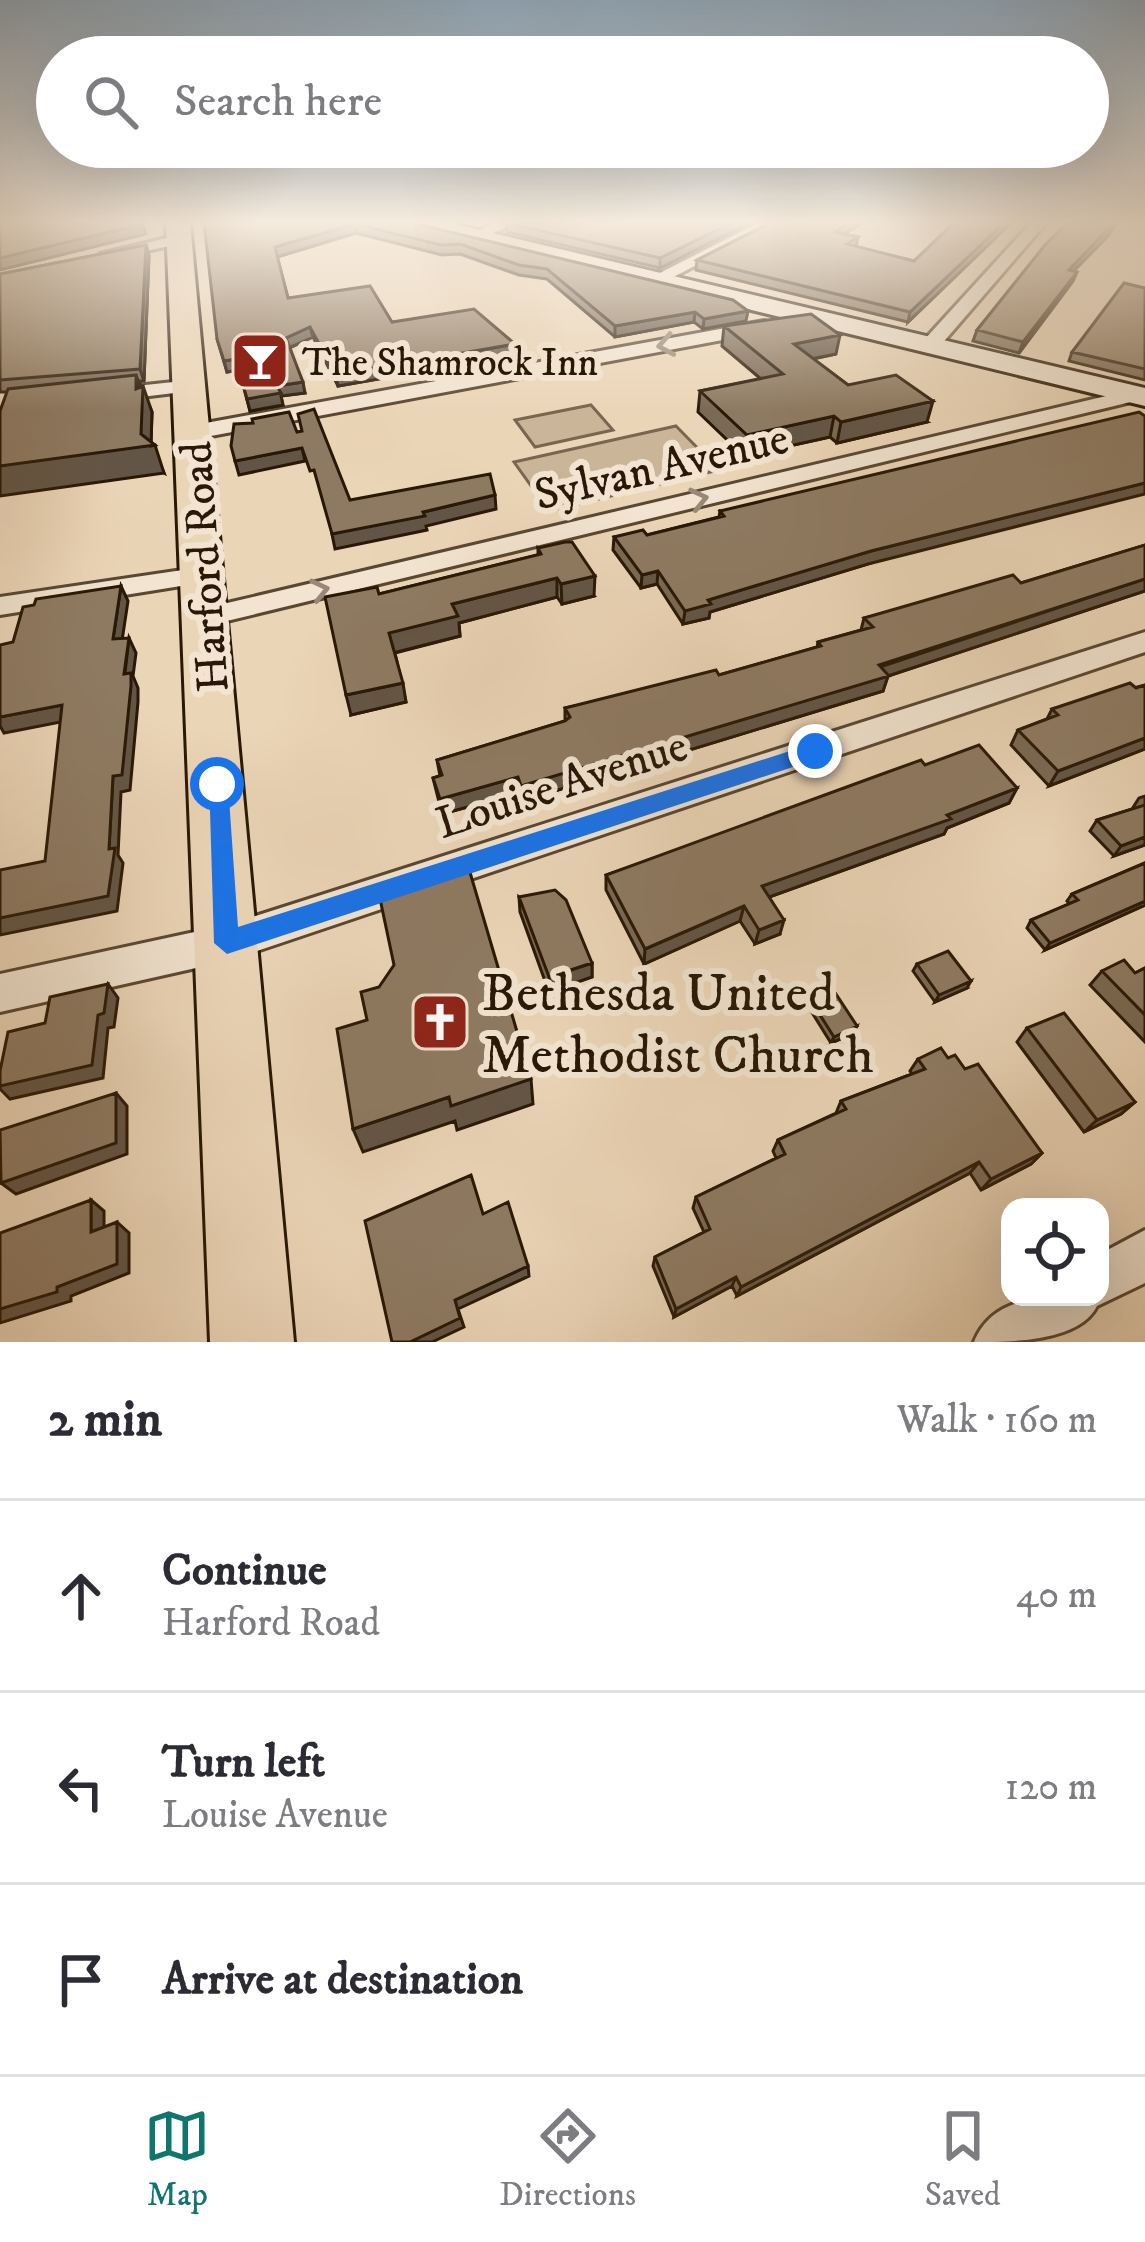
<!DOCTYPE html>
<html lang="en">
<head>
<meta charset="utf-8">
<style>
  body { margin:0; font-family:"IM FELL DW Pica",serif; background:#f7f7f7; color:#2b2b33 }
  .controls { position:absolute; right:36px; bottom:36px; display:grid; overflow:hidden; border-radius:24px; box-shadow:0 12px 48px #0002 }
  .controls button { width:108px; height:108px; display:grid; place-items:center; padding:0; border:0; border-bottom:3px solid #e1e1e2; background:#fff; color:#2b2b33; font:60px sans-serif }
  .stop { position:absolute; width:36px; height:36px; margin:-27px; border:9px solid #1a73e8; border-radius:50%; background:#fff }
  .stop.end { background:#1a73e8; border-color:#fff; box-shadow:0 3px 12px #0008 }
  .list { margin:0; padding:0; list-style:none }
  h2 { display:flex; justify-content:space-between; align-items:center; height:156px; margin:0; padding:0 48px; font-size:51px }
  h2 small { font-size:39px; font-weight:400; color:#7c7c81 }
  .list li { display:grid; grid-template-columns:78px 1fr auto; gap:36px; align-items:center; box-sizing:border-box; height:192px; padding:0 48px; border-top:3px solid #e1e1e2 }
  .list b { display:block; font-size:45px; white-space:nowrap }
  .list p { margin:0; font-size:39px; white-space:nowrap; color:#7c7c81 }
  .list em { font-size:39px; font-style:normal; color:#7c7c81 }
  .icon { flex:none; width:66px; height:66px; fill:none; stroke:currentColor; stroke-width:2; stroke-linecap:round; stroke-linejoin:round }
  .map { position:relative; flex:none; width:1145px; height:1342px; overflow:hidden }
  .search { position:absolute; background:#fff; box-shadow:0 12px 48px #0002; left:36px; right:36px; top:36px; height:132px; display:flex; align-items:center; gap:30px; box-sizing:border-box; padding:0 42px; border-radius:66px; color:#7c7c81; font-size:45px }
  .sheet { height:732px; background:#fff }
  nav { display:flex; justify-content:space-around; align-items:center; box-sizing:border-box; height:168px; border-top:3px solid #e1e1e2; background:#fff; font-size:33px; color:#7c7c81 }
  nav a { display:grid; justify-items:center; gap:6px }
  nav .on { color:#0f766e }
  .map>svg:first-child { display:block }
  .green { fill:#cab599; stroke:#7a6650; stroke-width:3 }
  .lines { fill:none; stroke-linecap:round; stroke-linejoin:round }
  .street-casing { stroke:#5a4732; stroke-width:6 }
  .secondary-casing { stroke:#291806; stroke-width:6 }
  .primary-casing { stroke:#291806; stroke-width:6 }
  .street { fill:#f2e4d0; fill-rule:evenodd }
  .secondary { fill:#f2e4d0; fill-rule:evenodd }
  .primary { fill:#ebd5b7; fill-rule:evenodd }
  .wall { fill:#7a6954; stroke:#291806; stroke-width:3 }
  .shaded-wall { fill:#635545; stroke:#291806; stroke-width:3 }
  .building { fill:#8e7a62; stroke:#291806; stroke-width:3 }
  .oneway { stroke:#988875 }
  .route { fill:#1a73e8 }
  .labels { text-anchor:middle; stroke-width:12; stroke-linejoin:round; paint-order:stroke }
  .far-poi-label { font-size:39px; fill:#291806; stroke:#f2e4d0; text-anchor:start }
  .street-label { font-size:45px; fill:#291806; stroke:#f2e4d0 }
  .near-poi-label { font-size:54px; fill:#291806; stroke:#f2e4d0; text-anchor:start }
</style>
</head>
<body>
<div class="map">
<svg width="1145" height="1342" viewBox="0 0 1145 1342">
  <rect width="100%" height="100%" fill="#ebd5b7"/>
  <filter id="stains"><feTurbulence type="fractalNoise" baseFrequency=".00167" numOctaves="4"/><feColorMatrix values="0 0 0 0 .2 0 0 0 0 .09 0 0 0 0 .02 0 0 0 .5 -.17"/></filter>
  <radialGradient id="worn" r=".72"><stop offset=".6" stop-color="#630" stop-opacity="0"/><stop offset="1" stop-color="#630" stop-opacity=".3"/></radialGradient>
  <path class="green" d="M 591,405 L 613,430 L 535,447 L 515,420 Z
    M 676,426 L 719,470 L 549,511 L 514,462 Z"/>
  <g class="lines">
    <g class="street-casing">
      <path id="street" d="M 495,223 L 515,223 L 483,238 L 470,235 Z
        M 758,223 L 776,223 L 666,281 L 652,277 Z
        M 1031,223 L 1046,223 L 939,347 L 925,347 L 925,339 Z
        M 179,235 L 184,237 L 184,243 L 108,259 L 100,254 Z
        M 764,321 L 771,323 L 771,331 L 195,439 L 184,432 L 195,425 Z
        M 192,380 L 202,386 L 199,390 L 108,401 L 98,395 L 108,389 Z
        M 1136,389 L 1145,393 L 1143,399 L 206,626 L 192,617 L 206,608 Z
        M 203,567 L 212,569 L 216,575 L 212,581 L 0,615 L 0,597 Z
        M 1145,632 L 1145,652 L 227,961 L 0,1012 L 0,974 L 227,925 Z
        M 1145,1230 L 1145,1283 L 1097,1306 C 1079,1342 1011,1342 974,1342 C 995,1291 1053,1297 1100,1297 L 1100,1254 Z"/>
    </g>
    <g class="secondary-casing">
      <path id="secondary" d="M 412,223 L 450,223 L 1145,388 L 1145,406 L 415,228 Z"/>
    </g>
    <g class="primary-casing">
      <path id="primary" d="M 166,223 L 190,223 L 294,1342 L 210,1342 Z"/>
    </g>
    <use href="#street" class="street"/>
    <use href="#secondary" class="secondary"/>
    <use href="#primary" class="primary"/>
  </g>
  <path class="wall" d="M 413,223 L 746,321 L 703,329 L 694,322 L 615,337 L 547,279 L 519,275 L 460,254 L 442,255 L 356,233 L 277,257 L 288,298 L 392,322 L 515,344 L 516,355 L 338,386 L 313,337 L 290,348 L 305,393 L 281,396 L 283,405 L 250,411 L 239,370 L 227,372 L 217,339 L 275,225 Z
    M 506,223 L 749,223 L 660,268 L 507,232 Z
    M 770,223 L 862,223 L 844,234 L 858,237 L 856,247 L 914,261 L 954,223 L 1011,223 L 908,322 L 696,270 L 697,260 Z
    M 1067,223 L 1117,223 L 1073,271 L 1077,272 L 1073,281 L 1019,353 L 973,341 L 977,330 Z
    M 146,245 L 149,255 L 144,381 L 139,381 L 152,412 L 151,443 L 164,473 L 6,392 L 0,392 L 0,274 Z
    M 1145,288 L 1145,380 L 1069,361 L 1072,352 Z
    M 724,326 L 836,354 L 813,359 L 848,385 L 927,422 L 837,443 L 830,437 L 744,456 L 698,412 L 700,391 L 761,379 L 722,346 Z
    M 720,511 L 868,564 L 710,612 L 709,618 L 683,624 L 657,584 L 641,588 L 613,550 L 614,537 L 647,535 L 719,517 Z
    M 1145,545 L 1145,591 L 888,676 L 883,691 L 522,801 L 519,793 L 442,814 L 433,778 L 440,776 L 437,760 L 565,721 L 565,708 L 719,675 L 817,647 L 818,642 L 861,630 L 864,618 L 1021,583 Z
    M 538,548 L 594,596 L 562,604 L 557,597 L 459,623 L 460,636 L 395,653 L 406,702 L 351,715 L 379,594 L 538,555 Z
    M 1145,685 L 1145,749 L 1049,786 L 1011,745 L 1018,730 L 1047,719 L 1052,709 Z
    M 925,765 L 1017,788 L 1009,803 L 947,828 L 944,834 L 769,897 L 780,934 L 755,944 L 740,921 L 644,964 L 606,890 L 606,875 Z
    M 1145,796 L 1145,845 L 1114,856 L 1090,831 L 1097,820 L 1132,809 L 1139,798 Z
    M 1145,863 L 1145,905 L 1045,950 L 1027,928 L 1031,920 L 1070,904 L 1067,901 L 1072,894 Z
    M 519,897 L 592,963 L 592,977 L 549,992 L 520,912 Z
    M 917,964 L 967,988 L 935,1002 L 913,971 Z
    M 1145,968 L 1145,1042 L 1090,985 L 1102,971 L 1135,973 Z
    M 813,1004 L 854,1033 L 831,1043 L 811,1011 Z
    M 1027,1028 L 1135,1102 L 1121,1114 L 1084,1132 L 1017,1042 Z
    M 948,1058 L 965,1069 L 1042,1153 L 1031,1164 L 981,1190 L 970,1173 L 737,1296 L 732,1286 L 674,1317 L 653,1266 L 655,1257 L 704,1232 L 693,1208 L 696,1197 L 776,1158 L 773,1151 L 778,1140 L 836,1113 L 841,1101 L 912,1074 L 910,1071 L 918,1059 Z"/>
  <path class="shaded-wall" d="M 731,223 L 749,223 L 660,268 L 660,258 Z
    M 849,223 L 862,223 L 833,241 L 835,232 Z
    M 1004,223 L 1011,223 L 908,322 L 910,312 Z
    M 1114,223 L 1117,223 L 1108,236 L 1065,280 L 1069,270 Z
    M 143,224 L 146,234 L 0,270 L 0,258 Z
    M 355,224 L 356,233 L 277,257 L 275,247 Z
    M 146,245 L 149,255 L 144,381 L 140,369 Z
    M 1077,272 L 1073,281 L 1019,353 L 1023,342 Z
    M 748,311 L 746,321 L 703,329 L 704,319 Z
    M 695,312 L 694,322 L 615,337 L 615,326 Z
    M 310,327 L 313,337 L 288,348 L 286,338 Z
    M 840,335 L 836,354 L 791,363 L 794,344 Z
    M 515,344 L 516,355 L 338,386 L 336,375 Z
    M 236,359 L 239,370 L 227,372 L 224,361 Z
    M 136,375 L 143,393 L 143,386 L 152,412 L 151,446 L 155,445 L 164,473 L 0,496 L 0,466 L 141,434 Z
    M 303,382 L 305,393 L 281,396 L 283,405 L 250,411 L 247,399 L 277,386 Z
    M 933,401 L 927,422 L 837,443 L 841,422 Z
    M 834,416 L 830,437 L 744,456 L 747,435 Z
    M 302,448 L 305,461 L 239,475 L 235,461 Z
    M 1145,483 L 1145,494 L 868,564 L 710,612 L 709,618 L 683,624 L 685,611 L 708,600 L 871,551 Z
    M 495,495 L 496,509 L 426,526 L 427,530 L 335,549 L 332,534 Z
    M 658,571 L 657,584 L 641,588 L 642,575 Z
    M 595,576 L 594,596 L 562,604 L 561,584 Z
    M 557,578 L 557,597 L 459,623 L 460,636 L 393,653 L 389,633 L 452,604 Z
    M 1145,579 L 1145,591 L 888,676 L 883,691 L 522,801 L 521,786 Z
    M 121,586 L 128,601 L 120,654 L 113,639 Z
    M 129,638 L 136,653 L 133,676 L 138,688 L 138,702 L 130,790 L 121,792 L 118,855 L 123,863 L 117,911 L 0,935 L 0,918 L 109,849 L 113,776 Z
    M 403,683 L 406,702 L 351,715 L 346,695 Z
    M 62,705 L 71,720 L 4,733 L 0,726 L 0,717 Z
    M 1145,738 L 1145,749 L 1049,786 L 1058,771 Z
    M 518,777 L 519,793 L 442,814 L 440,799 Z
    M 1017,788 L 1009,803 L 947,828 L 944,834 L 758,901 L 762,886 Z
    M 1145,837 L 1145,845 L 1114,856 L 1121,846 Z
    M 1145,901 L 1145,905 L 1045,950 L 1050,943 Z
    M 744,906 L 740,921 L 644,964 L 645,949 Z
    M 784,920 L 780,934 L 755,944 L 759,930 Z
    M 592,963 L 592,977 L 549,992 L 549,977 Z
    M 971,981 L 967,988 L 935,1002 L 939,995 Z
    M 108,984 L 118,998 L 114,1027 L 108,1028 L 103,1078 L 10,1099 L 0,1089 L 0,1086 L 98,1015 Z
    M 857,1026 L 854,1033 L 831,1043 L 834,1037 Z
    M 531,1079 L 533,1104 L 457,1130 L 455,1121 L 363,1152 L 353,1129 L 449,1097 Z
    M 116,1093 L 127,1106 L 127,1154 L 16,1194 L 1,1183 Z
    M 1135,1102 L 1121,1114 L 1084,1132 L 1097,1120 Z
    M 1042,1153 L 1031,1164 L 981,1190 L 991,1179 Z
    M 979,1162 L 970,1173 L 737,1296 L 741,1287 Z
    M 91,1200 L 104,1211 L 104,1242 L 91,1232 Z
    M 117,1222 L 129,1233 L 129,1273 L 71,1296 L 71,1301 L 0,1323 L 0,1309 L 57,1287 Z
    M 528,1266 L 529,1276 L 458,1309 L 464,1327 L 432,1342 L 410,1342 L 455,1300 Z
    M 736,1277 L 732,1286 L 674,1317 L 676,1309 Z"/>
  <path class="building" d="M 0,223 L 134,223 L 136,225 L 143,224 L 0,258 Z
    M 204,223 L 274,223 L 275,225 L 283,223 L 413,223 L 733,300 L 748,311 L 704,319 L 695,312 L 615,326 L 547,269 L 519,265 L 460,244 L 441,245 L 355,224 L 275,247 L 288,298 L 370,286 L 392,322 L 474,309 L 515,344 L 336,375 L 310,327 L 286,338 L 303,382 L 277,386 L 281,393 L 247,399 L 236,359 L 224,361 L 217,339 Z
    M 507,223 L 731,223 L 660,258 Z
    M 770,223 L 849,223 L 835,232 L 858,237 L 847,244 L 914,261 L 954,223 L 1004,223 L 910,312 L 697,260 Z
    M 1067,223 L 1114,223 L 1069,270 L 1077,272 L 1023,342 L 977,330 L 1045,245 Z
    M 146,245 L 140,369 L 0,380 L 0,274 Z
    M 1124,283 L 1145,288 L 1145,369 L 1072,352 Z
    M 811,314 L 840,335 L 794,344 L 848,385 L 896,375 L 933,401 L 841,422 L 834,416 L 747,435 L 700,391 L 783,374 L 724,326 Z
    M 136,375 L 136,389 L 143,386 L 141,434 L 155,445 L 0,466 L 0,411 L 8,389 Z
    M 314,409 L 350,500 L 490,474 L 495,495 L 423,512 L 425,516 L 332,534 L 314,470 L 310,471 L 302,448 L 235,461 L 231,446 L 234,424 L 253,423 L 252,419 L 289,412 L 297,432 L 302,431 L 298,414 Z
    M 1139,412 L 1145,416 L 1145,483 L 871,551 L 708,600 L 711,604 L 685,611 L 658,571 L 642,575 L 614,537 L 643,530 L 647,535 L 724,516 L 720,511 Z
    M 565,542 L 572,542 L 595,576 L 561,584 L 557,578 L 452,604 L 458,616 L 389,633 L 403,683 L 346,695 L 325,597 L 377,587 L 379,594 L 541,554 L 538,548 Z
    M 1145,545 L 1145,579 L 879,665 L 889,676 L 521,786 L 518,777 L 440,799 L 433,778 L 442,775 L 437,760 L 565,721 L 570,717 L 565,708 L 716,670 L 719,675 L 821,646 L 818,642 L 873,627 L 864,618 L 1013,575 L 1021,583 Z
    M 121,586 L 113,639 L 129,638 L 124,674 L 131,673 L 131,686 L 122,775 L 113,776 L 109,849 L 115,848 L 108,896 L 0,918 L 0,870 L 45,861 L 62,705 L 0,717 L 0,645 L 13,642 L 23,607 L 34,605 L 36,599 Z
    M 1130,683 L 1136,688 L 1145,685 L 1145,738 L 1058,771 L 1018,730 L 1058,715 L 1052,709 Z
    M 979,745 L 1017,788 L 947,815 L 951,819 L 762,886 L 784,920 L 759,930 L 744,906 L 645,949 L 606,875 L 885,773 L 921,760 L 925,765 Z
    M 1145,805 L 1145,837 L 1121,846 L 1097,820 Z
    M 1145,863 L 1145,901 L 1050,943 L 1031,920 L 1078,900 L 1072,894 Z
    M 469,869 L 531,1079 L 451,1106 L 449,1097 L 353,1129 L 337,1029 L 367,1020 L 361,992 L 379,987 L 394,965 L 379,894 Z
    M 555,890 L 566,900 L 592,963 L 549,977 L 519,897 Z
    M 948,951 L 971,981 L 939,995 L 917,964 Z
    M 1124,960 L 1135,973 L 1145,968 L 1145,1015 L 1102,971 Z
    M 108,984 L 104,1013 L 98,1015 L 92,1065 L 0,1086 L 0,1071 L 8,1032 L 45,1023 L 50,997 Z
    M 836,994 L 857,1026 L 834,1037 L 813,1004 Z
    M 1064,1013 L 1135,1102 L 1097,1120 L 1027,1028 Z
    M 941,1048 L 948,1058 L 955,1055 L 965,1069 L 978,1064 L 1042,1153 L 991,1179 L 979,1162 L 741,1287 L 736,1277 L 676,1309 L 655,1257 L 710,1229 L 696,1197 L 785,1154 L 778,1140 L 846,1109 L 841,1101 L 925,1069 L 918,1059 Z
    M 116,1093 L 116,1143 L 1,1183 L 0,1130 Z
    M 471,1175 L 483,1214 L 508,1202 L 528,1266 L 455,1300 L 460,1318 L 410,1342 L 392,1342 L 365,1221 Z
    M 91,1200 L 91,1232 L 117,1222 L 117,1264 L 57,1287 L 57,1292 L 0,1309 L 0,1233 Z"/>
  <defs><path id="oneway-chevron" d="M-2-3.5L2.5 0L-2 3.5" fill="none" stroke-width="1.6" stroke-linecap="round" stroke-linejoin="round" transform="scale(3)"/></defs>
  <g class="oneway">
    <use href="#oneway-chevron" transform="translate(666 345) rotate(170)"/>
    <use href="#oneway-chevron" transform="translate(699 499) rotate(-13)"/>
    <use href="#oneway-chevron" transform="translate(320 590) rotate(-13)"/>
  </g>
  <linearGradient id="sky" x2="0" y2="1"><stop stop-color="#8fa8bc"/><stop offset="0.54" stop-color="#f6ecdf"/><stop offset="1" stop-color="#f6ecdf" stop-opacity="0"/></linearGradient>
  <rect width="1145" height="411" fill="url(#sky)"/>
  <path class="route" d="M 815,743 L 823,745 L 823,757 L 227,954 L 214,943 L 209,778 L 225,778 L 228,784 L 238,927 Z"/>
  <defs>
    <g id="bar-square" transform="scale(3)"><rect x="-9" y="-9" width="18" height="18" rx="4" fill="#8f2418" stroke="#f2e4d0"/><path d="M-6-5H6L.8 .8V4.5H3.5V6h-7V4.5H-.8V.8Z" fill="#fff"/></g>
    <g id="church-square" transform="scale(3)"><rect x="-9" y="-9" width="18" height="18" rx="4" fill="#8f2418" stroke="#f2e4d0"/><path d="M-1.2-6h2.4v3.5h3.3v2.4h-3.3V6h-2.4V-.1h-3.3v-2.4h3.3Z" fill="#fff"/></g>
  </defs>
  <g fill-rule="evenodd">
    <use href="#bar-square" x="260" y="361"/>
    <use href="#church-square" x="440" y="1022"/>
  </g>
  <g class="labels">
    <g class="far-poi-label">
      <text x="302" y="375">The Shamrock Inn</text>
    </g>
    <g class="street-label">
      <text transform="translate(661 465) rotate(-13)" y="16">Sylvan Avenue</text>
      <text transform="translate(203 567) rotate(-94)" y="16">Harford Road</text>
      <text transform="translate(561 783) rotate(-18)" y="16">Louise Avenue</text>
    </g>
    <g class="near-poi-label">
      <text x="482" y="1010">Bethesda United<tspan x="482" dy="62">Methodist Church</tspan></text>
    </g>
  </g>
  <rect width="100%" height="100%" filter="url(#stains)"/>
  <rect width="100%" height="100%" fill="url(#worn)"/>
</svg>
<div class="controls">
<button><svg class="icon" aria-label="locate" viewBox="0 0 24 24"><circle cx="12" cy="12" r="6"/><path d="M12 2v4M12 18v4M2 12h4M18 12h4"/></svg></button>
</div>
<div class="stop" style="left:217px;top:784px"></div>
<div class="stop end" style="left:815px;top:751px"></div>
<div class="search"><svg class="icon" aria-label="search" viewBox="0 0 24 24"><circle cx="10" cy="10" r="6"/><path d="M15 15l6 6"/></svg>Search here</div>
</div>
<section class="sheet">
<h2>2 min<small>Walk · 160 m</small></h2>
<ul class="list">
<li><svg class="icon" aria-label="ahead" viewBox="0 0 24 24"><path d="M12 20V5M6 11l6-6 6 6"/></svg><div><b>Continue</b><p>Harford Road</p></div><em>40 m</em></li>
<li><svg class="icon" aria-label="left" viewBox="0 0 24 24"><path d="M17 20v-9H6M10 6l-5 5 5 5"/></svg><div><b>Turn left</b><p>Louise Avenue</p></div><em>120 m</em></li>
<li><svg class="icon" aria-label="arrive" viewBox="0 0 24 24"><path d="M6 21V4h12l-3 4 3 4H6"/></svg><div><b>Arrive at destination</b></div></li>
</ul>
</section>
<nav>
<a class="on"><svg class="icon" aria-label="map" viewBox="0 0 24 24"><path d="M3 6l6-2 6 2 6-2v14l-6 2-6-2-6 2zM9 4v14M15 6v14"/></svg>Map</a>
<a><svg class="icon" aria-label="directions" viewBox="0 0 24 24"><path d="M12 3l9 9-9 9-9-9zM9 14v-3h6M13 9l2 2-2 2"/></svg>Directions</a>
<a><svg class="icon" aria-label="saved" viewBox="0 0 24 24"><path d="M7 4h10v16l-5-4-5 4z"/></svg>Saved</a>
</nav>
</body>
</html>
